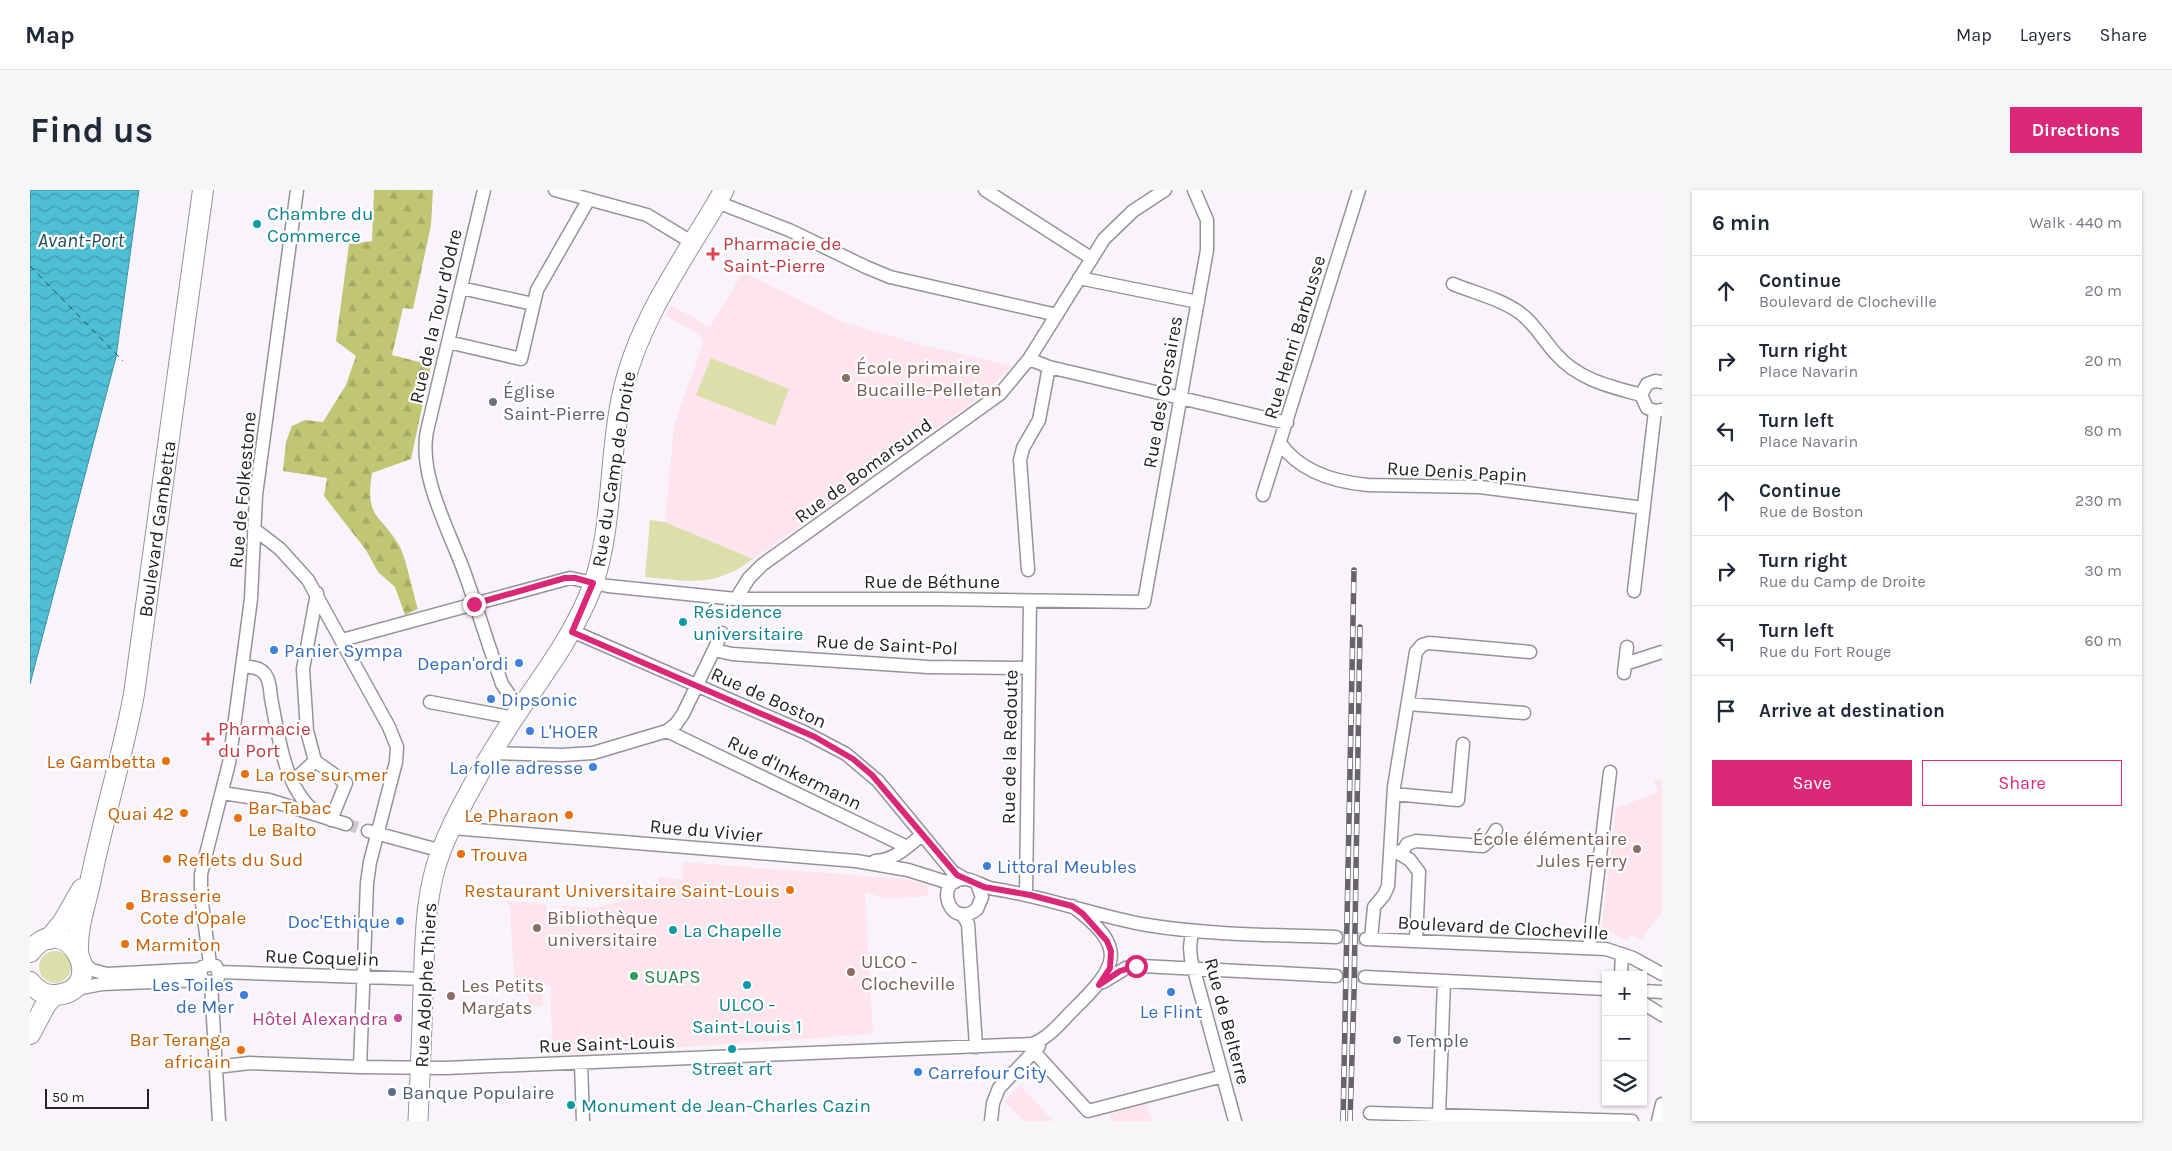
<!DOCTYPE html>
<html lang="en">
<head>
<meta charset="utf-8">
<style>
  body { margin:0; font-family:Karla,sans-serif; background:#f6f6f7; color:#1f2937 }
  .controls { position:absolute; right:15px; bottom:15px; display:grid; overflow:hidden; border-radius:0px; box-shadow:0 1px 4px #0004 }
  .controls button { width:45px; height:45px; display:grid; place-items:center; padding:0; border:0; border-bottom:1px solid #e0e1e3; background:#fff; color:#1f2937; font:25px sans-serif }
  .scale { position:absolute; left:15px; bottom:12px; width:104px; box-sizing:border-box; padding-left:5px; border:2px solid #242225; border-top:0; font-size:14px; line-height:18px; white-space:nowrap; color:#242225; -webkit-text-stroke:4px #fff; paint-order:stroke }
  .stop { position:absolute; width:15px; height:15px; margin:-11px; border:4px solid #db2777; border-radius:50%; background:#fff }
  .stop.end { background:#db2777; border-color:#fff; box-shadow:0 1px 5px #0008 }
  .list { margin:0; padding:0; list-style:none }
  h2 { display:flex; justify-content:space-between; align-items:center; height:65px; margin:0; padding:0 20px; font-size:21px }
  h2 small { font-size:16px; font-weight:400; color:#747a83 }
  .list li { display:grid; grid-template-columns:32px 1fr auto; gap:15px; align-items:center; box-sizing:border-box; height:70px; padding:0 20px; border-top:1px solid #e0e1e3 }
  .list b { display:block; font-size:19px; white-space:nowrap }
  .list p { margin:0; font-size:16px; white-space:nowrap; color:#747a83 }
  .list em { font-size:16px; font-style:normal; color:#747a83 }
  .actions { display:flex; gap:10px; padding:15px 20px }
  .actions a { flex:1; padding:11px 0; border:1px solid #db2777; border-radius:0px; text-align:center; font-size:18px; color:#db2777 }
  .actions .main { background:#db2777; color:#fff }
  .icon { flex:none; width:28px; height:28px; fill:none; stroke:currentColor; stroke-width:2; stroke-linecap:round; stroke-linejoin:round }
  .map { position:relative; flex:none; width:1632px; height:931px; overflow:hidden; border-radius:0px }
  header { display:flex; align-items:center; gap:30px; box-sizing:border-box; height:70px; padding:0 25px; background:#fff; border-bottom:1px solid #e0e1e3 }
  header strong { font-size:24px }
  nav { display:flex; gap:28px; margin-inline-start:auto; font-size:18px }
  .intro { display:flex; align-items:center; justify-content:space-between; box-sizing:border-box; height:120px; padding:0 30px }
  h1 { margin:0; font-size:35px }
  .button { padding:12px 22px; border-radius:0px; background:#db2777; color:#fff; font-size:18px; font-weight:700 }
  main { display:flex; gap:30px; padding:0 30px }
  aside { flex:1; background:#fff; border-radius:0px; box-shadow:0 1px 4px #0004 }
  .map>svg:first-child { display:block }
  .education { fill:#fee4ed }
  .green { fill:#dbe0ab }
  .forest { fill:url(#forest-firs) }
  .water { fill:url(#water-waves); stroke:#4190a0 }
  .lines { fill:none; stroke-linecap:round; stroke-linejoin:round }
  .ferry { stroke:#1d4e57; stroke-width:1; stroke-dasharray:6 5; stroke-linecap:butt }
  .street-tunnel { stroke:#cecad1; stroke-width:12; stroke-dasharray:12 6; stroke-linecap:butt }
  .street-casing { stroke:#97929a; stroke-width:15 }
  .secondary-casing { stroke:#97929a; stroke-width:21 }
  .primary-casing { stroke:#97929a; stroke-width:22 }
  .street { stroke:#fff; stroke-width:12 }
  .secondary { stroke:#fff; stroke-width:19 }
  .primary { stroke:#fff; stroke-width:20 }
  .rail-casing { stroke:#676468; stroke-width:5.5 }
  .rail { stroke:#fff; stroke-width:4; stroke-dasharray:11; stroke-linecap:butt }
  .route { stroke:#db2777; stroke-width:6 }
  .culture-dot { fill:#0f9aa8; stroke:#fff; stroke-width:2 }
  .health-dot { fill:#e0444e; stroke:#fff; stroke-width:2 }
  .education-dot { fill:#8d6e63; stroke:#fff; stroke-width:2 }
  .worship-dot { fill:#6b7280; stroke:#fff; stroke-width:2 }
  .shop-dot { fill:#3f7fe0; stroke:#fff; stroke-width:2 }
  .food-dot { fill:#e8710a; stroke:#fff; stroke-width:2 }
  .leisure-dot { fill:#2e9e5b; stroke:#fff; stroke-width:2 }
  .hotel-dot { fill:#d1479c; stroke:#fff; stroke-width:2 }
  .service-dot { fill:#5c6f8a; stroke:#fff; stroke-width:2 }
  .labels { text-anchor:middle; stroke-width:4.5; stroke-linejoin:round; paint-order:stroke }
  .culture-label { font-size:19px; fill:#0d838f; stroke:#fff; text-anchor:start }
  .health-label { font-size:19px; fill:#be3a42; stroke:#fff; text-anchor:start }
  .street-label { font-size:19px; fill:#242225; stroke:#fff }
  .education-label { font-size:19px; fill:#785e54; stroke:#fff; text-anchor:start }
  .worship-label { font-size:19px; fill:#5b616d; stroke:#fff; text-anchor:start }
  .shop-label { font-size:19px; fill:#366cbe; stroke:#fff; text-anchor:start }
  .food-label { font-size:19px; fill:#c56008; stroke:#fff; text-anchor:start }
  .leisure-label { font-size:19px; fill:#27864d; stroke:#fff; text-anchor:start }
  .hotel-label { font-size:19px; fill:#b23c85; stroke:#fff; text-anchor:end }
  .service-label { font-size:19px; fill:#4e5e75; stroke:#fff; text-anchor:start }
  .water-label { font-size:20px; font-style:italic; fill:#1d4e57; stroke:#fff }
</style>
</head>
<body>
<header>
<strong>Map</strong>
<nav><a>Map</a><a>Layers</a><a>Share</a></nav>
</header>
<div class="intro"><h1>Find us</h1><a class="button">Directions</a></div>
<main>
<div class="map">
<svg width="1632" height="931" viewBox="0 0 1632 931">
  <defs>
    <pattern id="forest-firs" width="22" height="20" patternUnits="userSpaceOnUse" patternTransform="scale(1.25)"><rect width="22" height="20" fill="#c0c674"/><path d="M5 1l3.5 6h-7zM16 11l3.5 6h-7z" fill="#a5aa64"/></pattern>
    <pattern id="water-waves" width="16" height="10" patternUnits="userSpaceOnUse" patternTransform="scale(1.25)"><rect width="16" height="10" fill="#4ebfd5"/><path d="M0 5q4-4 8 0t8 0" fill="none" stroke="#419bad"/></pattern>
  </defs>
  <rect width="100%" height="100%" fill="#f9f4fc"/>
  <path class="education" d="M 713,82 L 813,132 L 885,153 L 982,176 L 950,207 L 850,279 L 843,276 L 836,282 L 839,288 L 779,330 L 777,329 L 770,334 L 771,335 L 723,369 L 635,332 L 644,235 L 673,153 L 668,144 L 635,125 L 641,115 L 680,137 Z
    M 1632,588 L 1632,722 L 1611,750 L 1601,745 L 1597,751 L 1582,743 L 1574,745 L 1571,742 L 1586,618 L 1628,602 L 1624,591 Z
    M 653,672 L 875,689 L 899,696 L 897,706 L 857,709 L 835,702 L 843,844 L 523,866 L 520,796 L 512,797 L 513,816 L 499,815 L 498,805 L 485,806 L 480,716 L 477,715 L 477,711 L 516,714 L 517,730 L 533,730 L 532,716 L 566,718 L 604,707 L 604,699 L 628,695 L 628,687 L 653,689 Z
    M 990,895 L 1023,931 L 994,931 L 974,911 Z
    M 1117,914 L 1122,931 L 1082,931 L 1080,924 Z"/>
  <path class="green" d="M 681,168 L 759,199 L 745,236 L 666,205 Z
    M 620,330 L 635,332 L 723,369 C 683,398 661,391 615,387 Z
    M9 777a16 16 0 1 1 32 0a16 16 0 1 1-32 0Z"/>
  <path class="forest" d="M 344,0 L 403,0 L 401,35 L 383,119 L 373,118 L 362,165 L 401,175 L 381,269 L 342,283 C 335,329 349,322 369,355 C 376,368 383,403 388,419 L 375,425 L 365,397 L 348,382 L 336,360 L 294,306 L 297,288 L 253,281 L 256,252 L 262,236 L 275,230 L 293,232 L 316,195 L 326,166 L 306,151 L 319,54 L 342,51 Z"/>
  <path class="water" d="M 0,0 L 109,0 L 86,167 L 0,494 Z"/>
  <g class="lines">
    <path class="ferry" d="M 0,76 L 93,171"/>
    <path class="street-tunnel" d="M 316,634 L 338,641
      M 1306,747 L 1336,749
      M 1306,786 L 1335,787"/>
    <g class="street-casing">
      <path id="street" d="M 454,0 L 397,241 C 388,286 420,342 435,384 C 448,421 459,457 472,494 L 480,506 L 493,515
        M 525,0 L 617,25 L 663,53
        M 955,0 L 1061,68
        M 687,12 L 759,40 L 836,77 L 860,87 L 1027,125
        M 1049,88 L 1168,112
        M 1423,94 C 1445,103 1471,109 1490,123 C 1505,134 1514,151 1526,164 C 1549,190 1579,196 1611,205
        M 431,98 L 503,114
        M 418,152 L 491,169 L 507,100 L 559,9
        M 999,169 L 1019,177 L 1257,233
        M 1632,192 L 1625,191 L 1617,194 L 1611,205 L 1617,218 L 1625,221 L 1632,220
        M 1250,253 C 1270,282 1304,292 1338,295 L 1450,297 L 1614,318
        M 1233,305 L 1329,0
        M 224,339 L 250,359 L 278,390 L 359,537 L 367,557 L 366,572 L 340,672 L 337,693 L 330,877 L 415,878 L 1002,854 C 1019,848 1031,832 1043,820 C 1088,776 1099,758 1042,716
        M 998,380 L 990,270 L 993,258 L 1009,230 L 1019,177
        M 1604,401 L 1625,221
        M 706,409 L 719,388 L 732,375 L 970,204 L 999,169 L 1074,49 L 1103,21 L 1135,0
        M 542,441 L 776,543 L 816,564 L 848,591 L 923,682 L 935,689
        M 312,450 L 540,388 L 578,396 L 706,409 L 908,409 L 1114,412 L 1177,60 L 1177,30 L 1164,0
        M 684,460 L 702,464 L 898,477 L 999,478
        M 1595,474 L 1632,462
        M 212,476 C 220,477 229,477 234,483 C 240,489 240,500 241,508 C 249,548 254,601 290,626
        M 1594,483 L 1597,457
        M 400,512 L 485,528
        M 1378,514 L 1494,523
        M 637,541 L 877,657
        M 463,563 L 532,565 L 563,563 L 637,541 L 646,534 L 653,524 L 692,443
        M 285,571 L 316,593 L 301,630
        M 263,591 L 285,571 L 277,541 L 273,479 L 287,403
        M 192,603 L 239,610 L 316,634
        M 1364,604 L 1428,610 L 1433,554
        M 422,638 L 826,671 L 878,680 L 913,691 L 925,692
        M 338,641 L 412,661
        M 1365,661 L 1380,670 L 1389,682 L 1386,751
        M 1371,664 L 1377,654 L 1386,651 L 1453,656 L 1460,650 L 1466,640
        M 845,671 C 865,670 877,657 892,645
        M 947,694 L 952,707 L 947,719 C 920,741 903,691 933,689 C 943,688 954,698 965,699 C 1017,707 1065,726 1117,735 C 1179,745 1243,745 1306,747
        M 996,704 L 1000,411
        M 932,724 L 938,734 L 946,857
        M 1162,741 L 1160,757 L 1161,769 L 1205,931
        M 1336,749 L 1576,759 L 1603,768 L 1632,784
        M 1341,749 L 1344,717 L 1354,705 L 1358,696 L 1364,597 L 1386,462 L 1392,455 L 1399,453 L 1500,462
        M 1559,758 L 1580,582
        M 52,772 L 62,780 L 77,784 L 172,779
        M 180,774 L 171,706 L 171,684 L 199,573 L 204,537 L 221,409 L 226,305 L 267,0
        M 189,782 L 394,789
        M 1591,785 L 1592,764
        M 1335,787 L 1576,799
        M 1073,792 L 1096,778 L 1112,776 L 1306,786
        M 181,793 L 189,931
        M 41,800 L 72,794 L 173,790 L 182,793 L 187,790 L 189,785 L 186,776 L 180,774 L 172,777 L 170,784 L 173,790
        M 1613,801 L 1632,802
        M 1613,813 L 1632,825
        M 997,854 L 1058,921 L 1193,886
        M 551,873 L 553,931
        M 186,877 L 220,873 L 330,877
        M 1340,923 L 1602,931
        M 1409,925 L 1414,791
        M 961,931 L 963,913 L 969,898 L 1009,856
        M 1628,931 L 1632,914"/>
    </g>
    <g class="secondary-casing">
      <path id="secondary" d="M 388,931 C 390,887 392,844 393,800 C 395,754 394,705 411,661 C 430,613 463,559 492,516 C 519,477 546,440 563,395 C 584,335 578,260 594,196 C 611,125 658,63 694,0"/>
    </g>
    <g class="primary-casing">
      <g id="primary">
        <path d="M 19,749 L 33,732 L 52,699"/>
        <path d="M 0,762 C 36,714 82,800 26,805 C 15,806 6,800 0,792"/>
        <path id="s1" d="M 48,762 C 47,740 54,719 59,698 C 72,632 92,569 104,504 L 173,0"/>
        <path d="M 0,844 L 16,814 L 24,805"/>
      </g>
    </g>
    <use href="#street" class="street"/>
    <use href="#secondary" class="secondary"/>
    <use href="#primary" class="primary"/>
    <g class="rail-casing">
      <path id="rail" d="M 1313,931 L 1324,380
        M 1320,931 L 1324,803 L 1330,437"/>
    </g>
    <use href="#rail" class="rail"/>
  </g>
  <g class="lines">
    <path class="route" d="M 444,414 L 535,388 L 545,388 L 563,393 L 542,442 L 785,547 L 823,569 L 842,585 L 927,685 L 954,697 L 1000,705 L 1042,716 L 1053,724 L 1077,751 L 1081,761 L 1080,778 L 1069,795 L 1090,781 L 1106,776"/>
  </g>
  <g class="culture-dot">
    <circle cx="227" cy="34" r="5"/>
    <circle cx="653" cy="432" r="5"/>
    <circle cx="643" cy="740" r="5"/>
    <circle cx="717" cy="795" r="5"/>
    <circle cx="702" cy="859" r="5"/>
    <circle cx="541" cy="915" r="5"/>
  </g>
  <g class="health-dot">
    <path d="M680.5 56.5h5v5h5v5h-5v5h-5v-5h-5v-5h5z"/>
    <path d="M175.5 541.5h5v5h5v5h-5v5h-5v-5h-5v-5h5z"/>
  </g>
  <g class="education-dot">
    <circle cx="816" cy="188" r="5"/>
    <circle cx="1607" cy="659" r="5"/>
    <circle cx="507" cy="738" r="5"/>
    <circle cx="821" cy="782" r="5"/>
    <circle cx="421" cy="806" r="5"/>
  </g>
  <g class="worship-dot">
    <circle cx="463" cy="212" r="5"/>
    <circle cx="1367" cy="850" r="5"/>
  </g>
  <g class="shop-dot">
    <circle cx="244" cy="460" r="5"/>
    <circle cx="489" cy="473" r="5"/>
    <circle cx="461" cy="509" r="5"/>
    <circle cx="500" cy="541" r="5"/>
    <circle cx="563" cy="577" r="5"/>
    <circle cx="957" cy="676" r="5"/>
    <circle cx="370" cy="731" r="5"/>
    <circle cx="1141" cy="802" r="5"/>
    <circle cx="214" cy="805" r="5"/>
    <circle cx="888" cy="882" r="5"/>
  </g>
  <g class="food-dot">
    <circle cx="136" cy="571" r="5"/>
    <circle cx="215" cy="584" r="5"/>
    <circle cx="154" cy="623" r="5"/>
    <circle cx="539" cy="625" r="5"/>
    <circle cx="208" cy="628" r="5"/>
    <circle cx="431" cy="664" r="5"/>
    <circle cx="137" cy="669" r="5"/>
    <circle cx="760" cy="700" r="5"/>
    <circle cx="100" cy="716" r="5"/>
    <circle cx="95" cy="754" r="5"/>
    <circle cx="211" cy="860" r="5"/>
  </g>
  <circle class="leisure-dot" cx="604" cy="786" r="5"/>
  <circle class="hotel-dot" cx="368" cy="828" r="5"/>
  <circle class="service-dot" cx="362" cy="902" r="5"/>
  <g class="labels">
    <g class="culture-label">
      <text x="237" y="30">Chambre du<tspan x="237" dy="22">Commerce</tspan></text>
      <text x="663" y="428">Résidence<tspan x="663" dy="22">universitaire</tspan></text>
      <text x="653" y="747">La Chapelle</text>
      <text x="717" y="821" text-anchor="middle">ULCO -<tspan x="717" dy="22">Saint-Louis 1</tspan></text>
      <text x="702" y="885" text-anchor="middle">Street art</text>
      <text x="551" y="922">Monument de Jean-Charles Cazin</text>
    </g>
    <g class="health-label">
      <text x="693" y="60">Pharmacie de<tspan x="693" dy="22">Saint-Pierre</tspan></text>
      <text x="188" y="545">Pharmacie<tspan x="188" dy="22">du Port</tspan></text>
    </g>
    <g class="street-label">
      <text transform="translate(405 126) rotate(-77)" y="7">Rue de la Tour d'Odre</text>
      <text transform="translate(1264 147) rotate(-73)" y="7">Rue Henri Barbusse</text>
      <text transform="translate(1132 202) rotate(-80)" y="7">Rue des Corsaires</text>
      <text transform="translate(583 279) rotate(-81)" y="7">Rue du Camp de Droite</text>
      <text transform="translate(833 280) rotate(-36)" y="7">Rue de Bomarsund</text>
      <text transform="translate(1427 281) rotate(3)" y="7">Rue Denis Papin</text>
      <text transform="translate(212 300) rotate(-85)" y="7">Rue de Folkestone</text>
      <text dy="7" stroke="none"><textPath href="#s1" startOffset="431">Boulevard Gambetta</textPath></text>
      <text x="902" y="398">Rue de Béthune</text>
      <text transform="translate(857 454) rotate(3)" y="7">Rue de Saint-Pol</text>
      <text transform="translate(739 507) rotate(24)" y="7">Rue de Boston</text>
      <text transform="translate(979 557) rotate(-89)" y="7">Rue de la Redoute</text>
      <text transform="translate(765 582) rotate(26)" y="7">Rue d'Inkermann</text>
      <text transform="translate(676 640) rotate(5)" y="7">Rue du Vivier</text>
      <text transform="translate(1473 737) rotate(3)" y="7">Boulevard de Clocheville</text>
      <text transform="translate(292 767) rotate(2)" y="7">Rue Coquelin</text>
      <text transform="translate(395 795) rotate(-87)" y="7">Rue Adolphe Thiers</text>
      <text transform="translate(1198 831) rotate(75)" y="7">Rue de Belterre</text>
      <text transform="translate(577 853) rotate(-2)" y="7">Rue Saint-Louis</text>
    </g>
    <g class="education-label">
      <text x="826" y="184">École primaire<tspan x="826" dy="22">Bucaille-Pelletan</tspan></text>
      <text x="1597" y="655" text-anchor="end">École élémentaire<tspan x="1597" dy="22">Jules Ferry</tspan></text>
      <text x="517" y="734">Bibliothèque<tspan x="517" dy="22">universitaire</tspan></text>
      <text x="831" y="778">ULCO -<tspan x="831" dy="22">Clocheville</tspan></text>
      <text x="431" y="802">Les Petits<tspan x="431" dy="22">Margats</tspan></text>
    </g>
    <g class="worship-label">
      <text x="473" y="208">Église<tspan x="473" dy="22">Saint-Pierre</tspan></text>
      <text x="1377" y="857">Temple</text>
    </g>
    <g class="shop-label">
      <text x="254" y="467">Panier Sympa</text>
      <text x="479" y="480" text-anchor="end">Depan'ordi</text>
      <text x="471" y="516">Dipsonic</text>
      <text x="510" y="548">L'HOER</text>
      <text x="553" y="584" text-anchor="end">La folle adresse</text>
      <text x="967" y="683">Littoral Meubles</text>
      <text x="360" y="738" text-anchor="end">Doc'Ethique</text>
      <text x="204" y="801" text-anchor="end">Les Toiles<tspan x="204" dy="22">de Mer</tspan></text>
      <text x="1141" y="828" text-anchor="middle">Le Flint</text>
      <text x="898" y="889">Carrefour City</text>
    </g>
    <g class="food-label">
      <text x="126" y="578" text-anchor="end">Le Gambetta</text>
      <text x="225" y="591">La rose sur mer</text>
      <text x="218" y="624">Bar Tabac<tspan x="218" dy="22">Le Balto</tspan></text>
      <text x="144" y="630" text-anchor="end">Quai 42</text>
      <text x="529" y="632" text-anchor="end">Le Pharaon</text>
      <text x="441" y="671">Trouva</text>
      <text x="147" y="676">Reflets du Sud</text>
      <text x="750" y="707" text-anchor="end">Restaurant Universitaire Saint-Louis</text>
      <text x="110" y="712">Brasserie<tspan x="110" dy="22">Cote d'Opale</tspan></text>
      <text x="105" y="761">Marmiton</text>
      <text x="201" y="856" text-anchor="end">Bar Teranga<tspan x="201" dy="22">africain</tspan></text>
    </g>
    <g class="leisure-label">
      <text x="614" y="793">SUAPS</text>
    </g>
    <g class="hotel-label">
      <text x="358" y="835">Hôtel Alexandra</text>
    </g>
    <g class="service-label">
      <text x="372" y="909">Banque Populaire</text>
    </g>
    <g class="water-label">
      <text x="51" y="57">Avant-Port</text>
    </g>
  </g>
</svg>
<div class="controls">
<button>+</button>
<button>−</button>
<button><svg class="icon" aria-label="layers" viewBox="0 0 24 24"><path d="M12 4l9 5-9 5-9-5zM3 14l9 5 9-5"/></svg></button>
</div>
<div class="scale">50 m</div>
<div class="stop" style="left:1106px;top:776px"></div>
<div class="stop end" style="left:444px;top:414px"></div>
</div>
<aside>
<h2>6 min<small>Walk · 440 m</small></h2>
<ul class="list">
<li><svg class="icon" aria-label="ahead" viewBox="0 0 24 24"><path d="M12 20V5M6 11l6-6 6 6"/></svg><div><b>Continue</b><p>Boulevard de Clocheville</p></div><em>20 m</em></li>
<li><svg class="icon" aria-label="right" viewBox="0 0 24 24"><path d="M7 20v-9h11M14 6l5 5-5 5"/></svg><div><b>Turn right</b><p>Place Navarin</p></div><em>20 m</em></li>
<li><svg class="icon" aria-label="left" viewBox="0 0 24 24"><path d="M17 20v-9H6M10 6l-5 5 5 5"/></svg><div><b>Turn left</b><p>Place Navarin</p></div><em>80 m</em></li>
<li><svg class="icon" aria-label="ahead" viewBox="0 0 24 24"><path d="M12 20V5M6 11l6-6 6 6"/></svg><div><b>Continue</b><p>Rue de Boston</p></div><em>230 m</em></li>
<li><svg class="icon" aria-label="right" viewBox="0 0 24 24"><path d="M7 20v-9h11M14 6l5 5-5 5"/></svg><div><b>Turn right</b><p>Rue du Camp de Droite</p></div><em>30 m</em></li>
<li><svg class="icon" aria-label="left" viewBox="0 0 24 24"><path d="M17 20v-9H6M10 6l-5 5 5 5"/></svg><div><b>Turn left</b><p>Rue du Fort Rouge</p></div><em>60 m</em></li>
<li><svg class="icon" aria-label="arrive" viewBox="0 0 24 24"><path d="M6 21V4h12l-3 4 3 4H6"/></svg><div><b>Arrive at destination</b></div></li>
</ul>
<div class="actions"><a class="main">Save</a><a>Share</a></div>
</aside>
</main>
</body>
</html>
